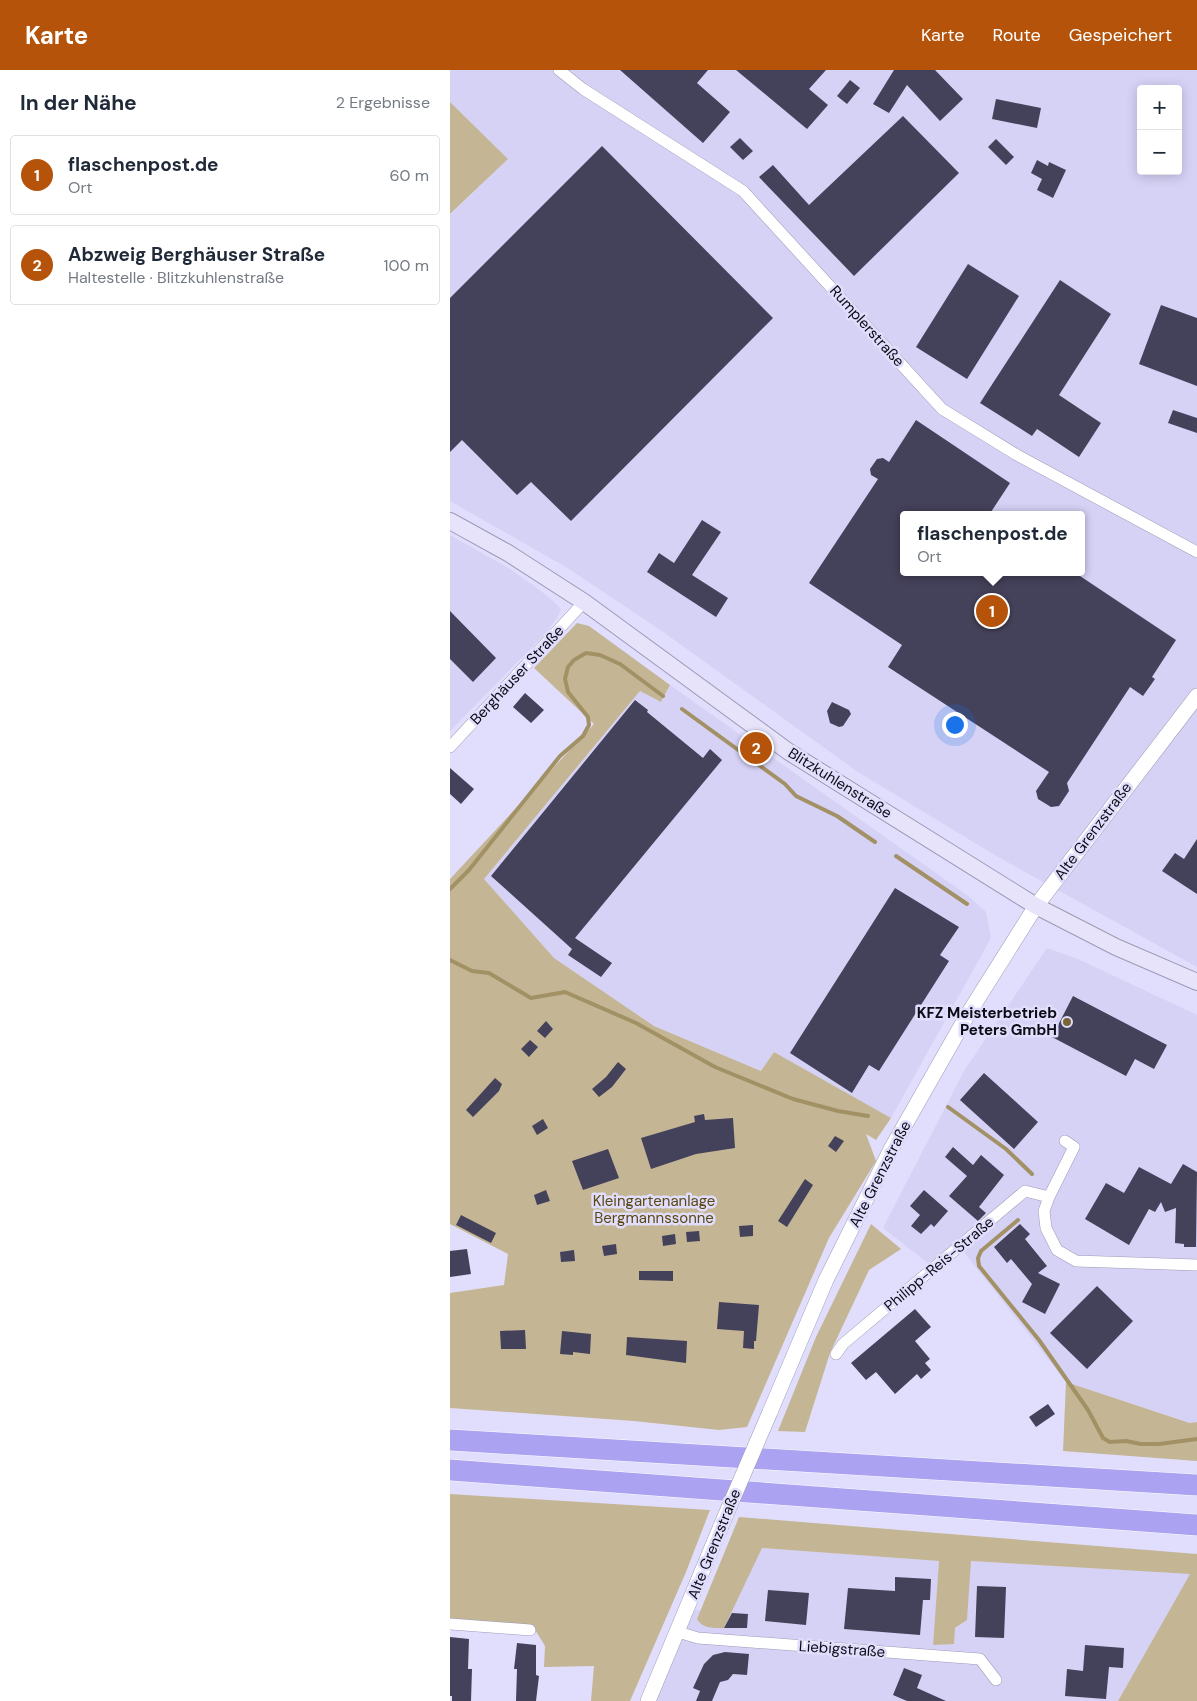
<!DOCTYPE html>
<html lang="de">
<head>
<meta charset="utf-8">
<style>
  body { margin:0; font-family:"DM Sans",sans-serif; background:#f6f6f7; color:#1f2937 }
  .controls { position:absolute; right:15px; top:15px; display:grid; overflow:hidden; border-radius:5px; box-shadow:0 2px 12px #0003 }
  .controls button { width:45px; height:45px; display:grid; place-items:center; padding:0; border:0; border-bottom:1px solid #e0e1e3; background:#fff; color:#1f2937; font:25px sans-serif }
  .you { position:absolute; left:504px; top:654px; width:18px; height:18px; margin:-12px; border:4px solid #fff; border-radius:50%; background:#1a73e8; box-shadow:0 0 0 8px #1a73e833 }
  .badge { display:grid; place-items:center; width:32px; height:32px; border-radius:50%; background:#b45309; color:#fff; font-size:16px; font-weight:700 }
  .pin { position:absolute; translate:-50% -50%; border:2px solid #fff; box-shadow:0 1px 5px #0006 }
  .popup { position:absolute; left:450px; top:441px; width:185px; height:65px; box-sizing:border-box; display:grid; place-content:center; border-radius:5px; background:#fff; filter:drop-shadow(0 1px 4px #0005); font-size:16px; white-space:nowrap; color:#747a83 }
  .popup b { font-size:19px; color:#1f2937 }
  .popup::after { content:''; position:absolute; left:50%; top:100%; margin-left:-10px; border:10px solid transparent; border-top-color:#fff }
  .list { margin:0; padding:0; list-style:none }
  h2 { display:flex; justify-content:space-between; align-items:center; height:65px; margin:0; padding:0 20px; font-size:21px }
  h2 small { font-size:16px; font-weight:400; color:#747a83 }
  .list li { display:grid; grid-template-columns:32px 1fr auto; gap:15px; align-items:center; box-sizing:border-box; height:80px; margin:0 10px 10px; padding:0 10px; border:1px solid #e0e1e3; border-radius:5px }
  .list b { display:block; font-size:19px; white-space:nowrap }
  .list p { margin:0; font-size:16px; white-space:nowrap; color:#747a83 }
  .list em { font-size:16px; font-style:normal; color:#747a83 }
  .map { position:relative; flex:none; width:747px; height:1631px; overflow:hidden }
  header { display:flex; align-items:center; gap:30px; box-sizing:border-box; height:70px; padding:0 25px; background:#b45309; color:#fff }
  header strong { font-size:24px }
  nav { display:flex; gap:28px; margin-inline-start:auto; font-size:18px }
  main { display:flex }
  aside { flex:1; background:#fff }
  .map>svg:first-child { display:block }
  .built { fill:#d5d2f6; fill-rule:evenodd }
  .green { fill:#c4b694 }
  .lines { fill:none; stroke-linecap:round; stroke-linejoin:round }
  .stream { stroke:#a39166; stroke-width:4 }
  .building { fill:#44415a }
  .minor-casing { stroke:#9c9ab6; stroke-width:12 }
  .tertiary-casing { stroke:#9c9ab6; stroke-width:16 }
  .secondary-casing { stroke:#9c9ab6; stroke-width:18 }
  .motorway-casing { stroke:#fff; stroke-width:22 }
  .minor { stroke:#fff; stroke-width:11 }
  .tertiary { stroke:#fff; stroke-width:15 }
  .secondary { stroke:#e6e3fb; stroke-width:16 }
  .motorway { stroke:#aba2f2; stroke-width:21 }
  .tertiary-bridge-casing { stroke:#9c9ab6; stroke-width:16; stroke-linecap:butt }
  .tertiary-bridge { stroke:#fff; stroke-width:15 }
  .poi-dot { fill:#7a6635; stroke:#e0defc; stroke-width:2 }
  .labels { text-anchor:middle; stroke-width:5; stroke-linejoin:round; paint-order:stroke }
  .street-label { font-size:15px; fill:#0c0b15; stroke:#e0defc }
  .poi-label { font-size:15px; font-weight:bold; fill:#0c0b15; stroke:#e0defc; text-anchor:end }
  .park-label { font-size:15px; fill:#5b4811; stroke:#e0defc }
</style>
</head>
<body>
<header>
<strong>Karte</strong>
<nav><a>Karte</a><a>Route</a><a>Gespeichert</a></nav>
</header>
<main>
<aside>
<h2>In der Nähe<small>2 Ergebnisse</small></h2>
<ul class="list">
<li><span class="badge">1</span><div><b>flaschenpost.de</b><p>Ort</p></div><em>60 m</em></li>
<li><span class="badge">2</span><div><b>Abzweig Berghäuser Straße</b><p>Haltestelle · Blitzkuhlenstraße</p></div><em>100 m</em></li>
</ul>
</aside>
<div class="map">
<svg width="747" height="1631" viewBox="0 0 747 1631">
  <rect width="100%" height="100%" fill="#e0defc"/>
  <path class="built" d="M 0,0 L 747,0 L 747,897 L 548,787 L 408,702 L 216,564 L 116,497 L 0,431 L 0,145 L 58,89 L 0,32 ZM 691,19 L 728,19 L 728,101 L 691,101 ZM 453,445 L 631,445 L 631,502 L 453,502 Z
    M 0,465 L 60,499 L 91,521 L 108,535 L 111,540 L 107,548 L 96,563 L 0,661 Z
    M 220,615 L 517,825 L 536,842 L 541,868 L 441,1048 L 324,982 L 312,1001 L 204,956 L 104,888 L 34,809 L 190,621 L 211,632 Z
    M 597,878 L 628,889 L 747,945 L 747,1352 L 742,1353 L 616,1312 L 506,1172 L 479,1194 L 433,1158 L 514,1001 Z
    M 311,1478 L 489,1491 L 483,1575 L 517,1550 L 520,1491 L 740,1504 L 668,1631 L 198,1631 L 238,1540 L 282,1541 Z"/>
  <path class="green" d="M 0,32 L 58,89 L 0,144 Z
    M 127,553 L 139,556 L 220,615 L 211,632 L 190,621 L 34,809 L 104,888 L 204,956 L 311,1001 L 324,982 L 441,1048 L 426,1070 L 416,1064 L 426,1091 L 379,1168 L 297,1357 L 269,1360 L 184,1351 L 0,1338 L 0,1223 L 54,1215 L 58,1184 L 0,1154 L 0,809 L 144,654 L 84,598 Z
    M 421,1154 L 451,1179 L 419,1200 L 380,1283 L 355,1362 L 328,1361 L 366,1267 Z
    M 616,1312 L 740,1353 L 747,1352 L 747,1391 L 613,1381 Z
    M 0,1424 L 260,1440 L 236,1502 L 180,1631 L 141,1631 L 144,1596 L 94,1597 L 95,1576 L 84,1558 L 0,1552 Z
    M 289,1447 L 747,1484 L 747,1631 L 668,1631 L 740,1504 L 521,1491 L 517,1550 L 505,1558 L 504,1574 L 483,1575 L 489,1491 L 312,1478 L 274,1558 C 263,1558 253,1559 247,1549 Z"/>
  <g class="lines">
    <path class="stream" d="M 232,639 L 335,714 L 346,726 L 387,746 L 425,772
      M 446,786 L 517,834
      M 0,819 L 19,800 L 110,686 L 133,666 L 139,655 L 138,647 L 118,622 L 115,609 L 118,597 L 124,590 L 136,583 L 150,585 L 170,594 L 213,626
      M 0,890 L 22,901 L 39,903 L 81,928 L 115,922 L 186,953 L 265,997 L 343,1029 L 388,1041 L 418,1046
      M 498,1037 L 556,1079 L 582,1104
      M 568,1150 L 531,1181 L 528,1188 L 529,1196 L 589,1270 L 638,1340 L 653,1368 L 660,1372 L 676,1371 L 691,1374 L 709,1374 L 747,1369"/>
  </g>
  <path class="building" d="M 170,0 L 258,0 L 247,13 L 280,42 L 253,73 Z
    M 286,0 L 376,0 L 359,19 L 378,35 L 357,59 Z
    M 444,0 L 485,0 L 513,29 L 490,51 L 457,15 L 439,43 L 423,34 Z
    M 400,10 L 410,18 L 397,34 L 387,26 Z
    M 546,29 L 591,38 L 587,58 L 542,49 Z
    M 453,46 L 509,103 L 404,206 L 309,107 L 323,95 L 359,135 Z
    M 290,68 L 303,81 L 293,90 L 280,77 Z
    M 546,69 L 564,87 L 556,95 L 538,77 Z
    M 152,76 L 323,248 L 121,451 L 81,412 L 67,425 L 12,370 L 0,382 L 0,228 Z
    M 587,90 L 598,96 L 599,92 L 616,100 L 603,128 L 587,120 L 592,109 L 581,103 Z
    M 518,194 L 569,226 L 517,309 L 466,277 Z
    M 610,210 L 661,244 L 609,325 L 651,353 L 629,387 L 587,359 L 582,366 L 530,333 Z
    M 711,235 L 747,248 L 747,316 L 689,294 Z
    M 723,340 L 747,348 L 747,363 L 718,353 Z
    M 466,350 L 560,413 L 539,445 L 453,445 L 453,502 L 624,502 L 726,570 L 702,607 L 705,609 L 693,626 L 680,617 L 617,713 L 619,721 L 609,736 L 601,737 L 588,729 L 586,721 L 599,702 L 438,597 L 452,575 L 359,513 L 428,409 L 421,405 L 420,399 L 427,389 L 433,388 L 439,392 Z
    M 252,450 L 271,462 L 242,505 L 278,528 L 266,547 L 197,502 L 209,483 L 224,493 Z
    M 0,541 L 46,588 L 23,612 L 0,589 Z
    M 75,623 L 94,640 L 81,653 L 63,637 Z
    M 185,630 L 198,640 L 197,642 L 253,688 L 260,679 L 272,690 L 125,868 L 162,893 L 151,907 L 118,885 L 122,879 L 41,806 Z
    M 382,632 L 399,640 L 401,644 L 393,656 L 389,657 L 380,653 L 377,641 Z
    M 0,698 L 24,719 L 11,734 L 0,724 Z
    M 747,769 L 747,824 L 712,801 L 725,783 L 734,789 Z
    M 445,818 L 509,857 L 490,885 L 499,891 L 429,1001 L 419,995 L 402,1023 L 340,983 Z
    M 623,926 L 717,975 L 704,999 L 685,989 L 676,1006 L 602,967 Z
    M 96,951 L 103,959 L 95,968 L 87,961 Z
    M 80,970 L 88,977 L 79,987 L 71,979 Z
    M 168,992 L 176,999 L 162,1017 L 149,1027 L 142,1019 L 156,1007 Z
    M 534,1003 L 588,1052 L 564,1079 L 510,1030 Z
    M 45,1008 L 52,1014 L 49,1021 L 23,1047 L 16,1040 Z
    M 254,1044 L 255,1050 L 283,1048 L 285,1078 L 246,1084 L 201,1099 L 191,1068 L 245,1052 L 244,1046 Z
    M 93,1049 L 98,1058 L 87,1065 L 82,1056 Z
    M 385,1066 L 394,1071 L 386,1082 L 378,1076 Z
    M 503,1077 L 523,1095 L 531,1085 L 554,1105 L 529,1137 L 536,1143 L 528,1151 L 499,1126 L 517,1106 L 495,1087 Z
    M 158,1079 L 169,1108 L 133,1120 L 122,1091 Z
    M 733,1094 L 747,1102 L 746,1177 L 734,1177 L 734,1174 L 725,1173 L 726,1138 L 715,1142 L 711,1132 L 705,1142 L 699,1139 L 679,1175 L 635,1149 L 656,1113 L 674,1123 L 689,1097 L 721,1114 Z
    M 355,1109 L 363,1115 L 337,1157 L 328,1151 Z
    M 96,1120 L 100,1131 L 87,1135 L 84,1125 Z
    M 474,1120 L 498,1141 L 484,1157 L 481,1154 L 471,1164 L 461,1156 L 470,1145 L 460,1136 Z
    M 11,1145 L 46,1163 L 41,1173 L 6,1155 Z
    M 570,1154 L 580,1164 L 575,1169 L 597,1196 L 588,1203 L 610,1214 L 595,1244 L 572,1232 L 582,1214 L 561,1189 L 557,1193 L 544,1177 Z
    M 303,1155 L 303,1166 L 290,1167 L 289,1156 Z
    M 249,1161 L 250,1171 L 237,1172 L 236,1162 Z
    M 225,1164 L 226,1174 L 213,1176 L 212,1166 Z
    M 166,1174 L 167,1184 L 154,1186 L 152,1176 Z
    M 17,1179 L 21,1204 L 0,1207 L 0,1181 Z
    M 124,1180 L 125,1191 L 111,1192 L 110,1182 Z
    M 189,1201 L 223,1201 L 223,1211 L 189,1210 Z
    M 647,1216 L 683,1251 L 637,1299 L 600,1263 Z
    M 269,1232 L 309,1235 L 306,1271 L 304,1271 L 304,1279 L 293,1278 L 294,1261 L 267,1259 Z
    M 465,1239 L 481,1257 L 465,1271 L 480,1289 L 475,1293 L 481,1300 L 471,1309 L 467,1304 L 445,1324 L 426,1302 L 416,1310 L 401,1293 Z
    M 75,1260 L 76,1279 L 51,1279 L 50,1261 Z
    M 112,1261 L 141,1264 L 140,1284 L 123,1282 L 123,1285 L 110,1284 Z
    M 177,1267 L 237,1271 L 236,1293 L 176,1285 Z
    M 598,1334 L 605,1344 L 586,1357 L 579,1347 Z
    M 445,1507 L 481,1509 L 480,1530 L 473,1530 L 470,1565 L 394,1559 L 398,1518 L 445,1521 Z
    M 527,1516 L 556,1517 L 554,1568 L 525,1567 Z
    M 318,1520 L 359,1523 L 356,1555 L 315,1551 Z
    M 282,1543 L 298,1544 L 297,1558 L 274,1558 Z
    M 0,1567 L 19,1569 L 18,1599 L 22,1599 L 21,1631 L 2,1631 L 2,1626 L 0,1626 Z
    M 67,1573 L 86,1575 L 86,1605 L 89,1606 L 86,1631 L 66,1631 L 67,1599 L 64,1599 Z
    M 635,1575 L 674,1578 L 673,1598 L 659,1597 L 656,1629 L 615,1626 L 617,1599 L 633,1601 Z
    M 275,1582 L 299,1584 L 297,1605 L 283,1604 L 278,1610 L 270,1612 L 262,1631 L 246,1631 L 250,1621 L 243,1618 L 254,1594 L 263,1585 Z
    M 454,1598 L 472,1605 L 467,1618 L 496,1631 L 457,1631 L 443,1625 Z"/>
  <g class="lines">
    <g class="minor-casing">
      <path id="minor" d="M 109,0 L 133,19 L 293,121 L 492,339 L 567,385 L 747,482
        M 0,677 L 134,532
        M 615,1071 L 624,1077 L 599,1127 L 594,1141 L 596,1158 L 607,1180 L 626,1191 L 747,1195
        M 386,1284 L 393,1274 L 575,1121 L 599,1127
        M 0,1554 L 80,1560
        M 228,1562 L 248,1568 L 530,1589 L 546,1610"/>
    </g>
    <g class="tertiary-casing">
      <path id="tertiary" d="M 320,1342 L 376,1210 L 440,1081 L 518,944 L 586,836 L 747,626
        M 198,1631 L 271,1456"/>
    </g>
    <g class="secondary-casing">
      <path id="secondary" d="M 0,451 L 58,483 L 134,532 L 339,682 L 586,836 L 666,877 L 747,912"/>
    </g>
    <g class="motorway-casing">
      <path id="motorway" d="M 0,1370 L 747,1415
        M 0,1400 L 747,1455"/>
    </g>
    <use href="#minor" class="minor"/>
    <use href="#tertiary" class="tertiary"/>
    <use href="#secondary" class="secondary"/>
    <use href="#motorway" class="motorway"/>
    <g class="tertiary-bridge-casing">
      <path id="tertiary-bridge" d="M 271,1456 L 320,1342"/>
    </g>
    <use href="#tertiary-bridge" class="tertiary-bridge"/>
  </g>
  <circle class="poi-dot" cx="617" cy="952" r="5"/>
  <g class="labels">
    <g class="street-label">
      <text transform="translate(417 256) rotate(48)" y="5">Rumplerstraße</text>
      <text transform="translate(67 605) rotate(-47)" y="5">Berghäuser Straße</text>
      <text transform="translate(390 713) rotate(32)" y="5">Blitzkuhlenstraße</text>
      <text transform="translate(643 761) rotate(-53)" y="5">Alte Grenzstraße</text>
      <text transform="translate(430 1104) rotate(-63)" y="5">Alte Grenzstraße</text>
      <text transform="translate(489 1194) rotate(-40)" y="5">Philipp-Reis-Straße</text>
      <text transform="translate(264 1474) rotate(-68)" y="5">Alte Grenzstraße</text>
      <text transform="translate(392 1579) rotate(4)" y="5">Liebigstraße</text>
    </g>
    <g class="poi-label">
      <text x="607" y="948">KFZ Meisterbetrieb<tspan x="607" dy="17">Peters GmbH</tspan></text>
    </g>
    <g class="park-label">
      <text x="204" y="1136">Kleingartenanlage<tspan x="204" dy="17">Bergmannssonne</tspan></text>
    </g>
  </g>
</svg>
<div class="controls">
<button>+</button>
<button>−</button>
</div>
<div class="you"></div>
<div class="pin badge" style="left:542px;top:541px">1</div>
<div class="popup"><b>flaschenpost.de</b>Ort</div>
<div class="pin badge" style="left:306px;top:678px">2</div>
</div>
</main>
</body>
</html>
